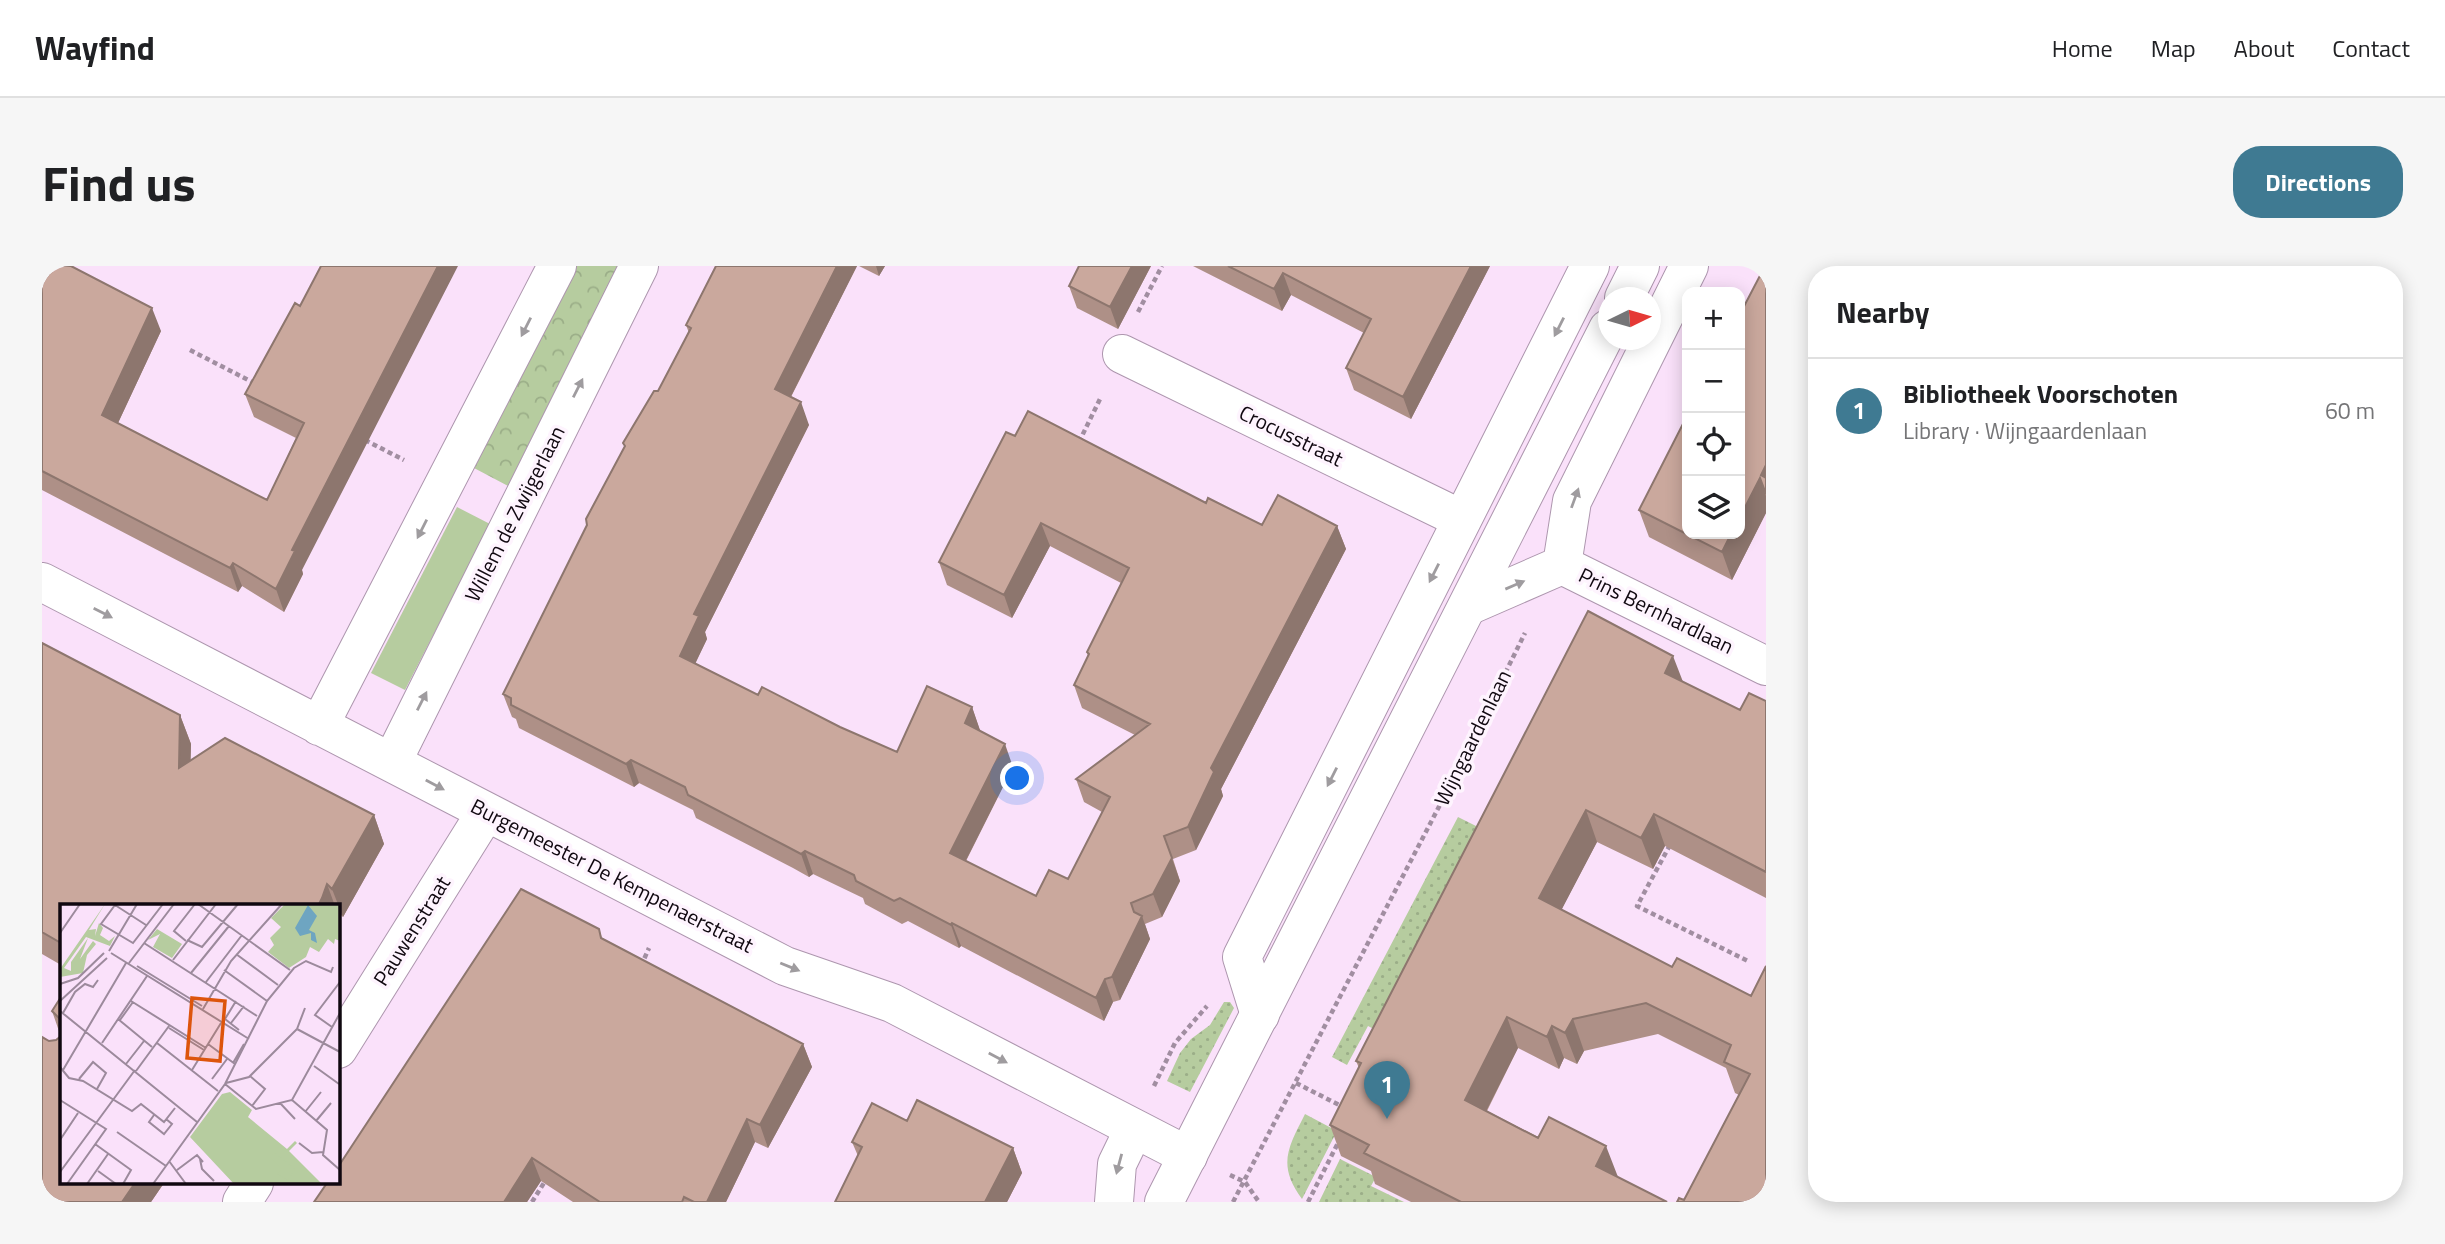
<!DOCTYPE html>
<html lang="en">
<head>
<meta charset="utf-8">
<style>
  body { margin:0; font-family:"Titillium Web",sans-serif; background:#f6f6f6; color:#202124 }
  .controls { position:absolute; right:21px; top:21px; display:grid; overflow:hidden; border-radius:14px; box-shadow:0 4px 18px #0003 }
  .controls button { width:63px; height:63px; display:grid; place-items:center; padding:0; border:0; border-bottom:2px solid #e0e0e0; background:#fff; color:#202124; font:35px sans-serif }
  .compass { position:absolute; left:1556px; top:21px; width:63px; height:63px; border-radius:50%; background:#fff; box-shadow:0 4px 18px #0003; rotate:85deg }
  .you { position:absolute; left:976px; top:513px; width:24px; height:24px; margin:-18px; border:5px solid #fff; border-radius:50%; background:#1a73e8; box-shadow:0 0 0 10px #1a73e833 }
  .badge { display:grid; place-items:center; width:46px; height:46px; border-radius:50%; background:#3f7a92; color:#fff; font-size:23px; font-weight:700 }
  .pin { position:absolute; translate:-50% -58px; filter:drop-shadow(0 2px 4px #0008) }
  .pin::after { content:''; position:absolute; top:37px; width:24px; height:21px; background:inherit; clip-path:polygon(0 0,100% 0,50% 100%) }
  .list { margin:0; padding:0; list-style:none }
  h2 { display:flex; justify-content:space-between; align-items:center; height:91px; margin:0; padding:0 28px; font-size:30px }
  h2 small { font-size:23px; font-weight:400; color:#757577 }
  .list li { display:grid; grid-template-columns:46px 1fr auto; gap:21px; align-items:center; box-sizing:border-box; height:105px; padding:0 28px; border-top:2px solid #e0e0e0 }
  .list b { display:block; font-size:26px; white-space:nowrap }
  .list p { margin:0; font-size:23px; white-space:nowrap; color:#757577 }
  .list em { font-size:23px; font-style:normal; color:#757577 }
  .icon { flex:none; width:38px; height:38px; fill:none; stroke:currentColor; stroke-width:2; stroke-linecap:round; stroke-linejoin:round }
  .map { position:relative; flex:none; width:1724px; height:936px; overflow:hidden; border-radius:28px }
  header { display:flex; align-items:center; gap:42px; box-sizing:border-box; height:98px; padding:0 35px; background:#fff; border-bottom:2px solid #e0e0e0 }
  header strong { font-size:33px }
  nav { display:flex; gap:38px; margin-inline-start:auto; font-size:24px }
  .intro { display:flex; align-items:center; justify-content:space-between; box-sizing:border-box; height:168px; padding:0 42px }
  h1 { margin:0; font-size:49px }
  .button { padding:18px 32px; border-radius:28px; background:#3f7a92; color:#fff; font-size:24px; font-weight:700 }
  main { display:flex; gap:42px; padding:0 42px }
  aside { flex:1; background:#fff; border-radius:28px; box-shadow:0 4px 18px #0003 }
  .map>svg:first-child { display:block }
  .grass { fill:url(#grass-dots) }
  .forest { fill:url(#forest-crowns) }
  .pitch { fill:#b6cc9f }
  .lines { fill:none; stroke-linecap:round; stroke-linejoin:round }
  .minor-casing { stroke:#ad96ae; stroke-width:40 }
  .secondary-casing { stroke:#ad96ae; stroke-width:40 }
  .path { stroke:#a18ea1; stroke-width:4.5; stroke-dasharray:5 3.5; stroke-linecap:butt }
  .minor { stroke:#fff; stroke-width:38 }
  .secondary { stroke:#fff; stroke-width:38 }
  .wall { fill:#ae9087 }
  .shaded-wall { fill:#8d766e }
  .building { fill:#caa89d; stroke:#8d766e; stroke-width:2 }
  .oneway { fill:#9f9c9f }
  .labels { text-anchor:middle; stroke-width:7; stroke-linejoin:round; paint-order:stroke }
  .street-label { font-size:21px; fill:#100810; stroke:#fef4fe }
  .inset-road { fill:none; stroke:#9c8a9c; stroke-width:2 }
  .view { fill:#dd550c; fill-opacity:0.15; stroke:#dd550c; stroke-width:3.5 }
  .inset-edge { fill:none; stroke:#100810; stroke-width:3.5 }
</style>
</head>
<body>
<header>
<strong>Wayfind</strong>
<nav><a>Home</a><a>Map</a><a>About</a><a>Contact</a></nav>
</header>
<div class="intro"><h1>Find us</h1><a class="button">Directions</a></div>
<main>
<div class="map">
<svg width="1724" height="936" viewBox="0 0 1724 936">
  <defs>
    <pattern id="grass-dots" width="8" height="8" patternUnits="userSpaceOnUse" patternTransform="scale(1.75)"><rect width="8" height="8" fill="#b6cc9f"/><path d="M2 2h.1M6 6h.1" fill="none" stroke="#9bae88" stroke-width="1.8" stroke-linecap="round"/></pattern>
    <pattern id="forest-crowns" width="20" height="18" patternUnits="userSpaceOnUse" patternTransform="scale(1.75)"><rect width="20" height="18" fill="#b6cc9f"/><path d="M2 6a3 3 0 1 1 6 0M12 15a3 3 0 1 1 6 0" fill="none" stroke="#9bae88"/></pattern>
  </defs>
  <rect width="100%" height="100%" fill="#fae1fa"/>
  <path class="grass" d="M 1416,551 L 1506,596 L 1345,770 L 1326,760 L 1305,799 L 1290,791 Z
    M 1182,736 L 1188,736 L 1192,742 L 1148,826 L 1125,815 L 1138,787 L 1149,773 L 1168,759 Z
    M 1263,848 L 1295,865 L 1260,933 C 1235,899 1246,882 1263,848 Z
    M 1298,893 L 1334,911 L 1329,920 L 1362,936 L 1277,936 Z"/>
  <path class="forest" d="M 535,0 L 584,0 L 472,223 L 432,202 Z"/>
  <path class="pitch" d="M 415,241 L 448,258 L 363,424 L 329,407 Z"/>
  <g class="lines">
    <g class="minor-casing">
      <path id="minor" d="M 1080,88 L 1419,253
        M 1520,299 L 1530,235 L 1647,0
        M 0,316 L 743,700 L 850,737 L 1146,890
        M 1426,340 L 1520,299 L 1724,400
        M 277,460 L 515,0
        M 350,496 L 597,0
        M 1218,749 L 1200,691 L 1548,0
        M 296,783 L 444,546
        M 200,936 L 212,917
        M 1072,936 L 1075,898 L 1092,863"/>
    </g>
    <g class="secondary-casing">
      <path id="secondary" d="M 1582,32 L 1598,0
        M 1122,936 L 1566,63"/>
    </g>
    <path class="path" d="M 1096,46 L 1120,0
      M 148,84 L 212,117
      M 323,174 L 362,194
      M 1037,176 L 1059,131
      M 1628,579 L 1595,640 L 1708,696
      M 599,700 L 607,682
      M 1254,817 L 1303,842
      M 1112,820 L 1133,777 L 1165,740
      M 1188,909 L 1203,916 L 1217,936
      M 490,936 L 505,912
      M 1191,936 L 1401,533 L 1483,367
      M 1266,936 L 1297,875"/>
    <use href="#minor" class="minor"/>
    <use href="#secondary" class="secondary"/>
  </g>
  <path class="wall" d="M 0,0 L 119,65 L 76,157 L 225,234 L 254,172 L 212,151 L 203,128 L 258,40 L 279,0 L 260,304 L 261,308 L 242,346 L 200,320 L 196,326 L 0,224 Z
    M 674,0 L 815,0 L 749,131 L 767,159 L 663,366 L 665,373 L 653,397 L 716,429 L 798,461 L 855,486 L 930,441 L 938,465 L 971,501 L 924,595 L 994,630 L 1026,613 L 1060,546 L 1042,536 L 1034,513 L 1093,469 L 1040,442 L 1032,419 L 1046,390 L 1045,386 L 1079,317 L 1008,280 L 970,352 L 905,319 L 897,296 L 973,170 L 1164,237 L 1220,259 L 1295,260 L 1304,283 L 1179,523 L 1181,530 L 1154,584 L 1131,593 L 1138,615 L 1120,651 L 1103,658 L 1108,673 L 1078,734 L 1071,736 L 1062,755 L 919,680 L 917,682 L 866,655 L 860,658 L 823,638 L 821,632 L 771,608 L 767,611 L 751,602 L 654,552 L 651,544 L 597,517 L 592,521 L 477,462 L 474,453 L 470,451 L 461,428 L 545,259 L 583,181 L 581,177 L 616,125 L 647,67 L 644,59 Z
    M 817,0 L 843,0 L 837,10 Z
    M 1109,0 L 1076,63 L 1035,42 L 1027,20 Z
    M 1151,0 L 1448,0 L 1369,153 L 1312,124 L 1304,102 L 1322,67 L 1249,29 L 1240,45 Z
    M 1724,0 L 1724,247 L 1690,314 L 1607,271 L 1597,244 Z
    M 0,377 L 138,449 L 149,478 L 148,495 L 332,549 L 342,578 L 301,651 L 296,646 L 296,640 L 19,640 L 19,699 L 0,688 Z
    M 1641,416 L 1698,444 L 1724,435 L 1724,632 L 1623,580 L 1611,603 L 1555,576 L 1519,644 L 1630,701 L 1709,730 L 1724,936 L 1642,934 L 1697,829 L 1693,827 L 1684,802 L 1616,768 L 1542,785 L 1535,798 L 1522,792 L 1517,803 L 1476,782 L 1445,845 L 1625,936 L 1369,936 L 1333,918 L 1329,905 L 1299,890 L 1288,859 L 1317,802 L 1314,795 Z
    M 557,663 L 560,672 L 761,778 L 770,801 L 726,882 L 713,876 L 684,936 L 531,936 L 499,915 L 485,936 L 272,936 Z
    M 19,731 L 19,917 L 122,917 L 109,936 L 0,936 L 0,771 L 7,775 L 14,774 L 19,771 L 10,745 Z
    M 865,855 L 971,882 L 980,907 L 965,936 L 793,936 L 816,890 L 810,876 Z"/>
  <path class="shaded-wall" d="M 396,0 L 416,0 L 260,304 L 261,308 L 242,346 L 234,323 L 250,284 Z
    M 795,0 L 815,0 L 741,146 L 733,123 Z
    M 834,0 L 843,0 L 837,10 Z
    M 1090,0 L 1109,0 L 1076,63 L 1068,41 Z
    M 1429,0 L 1448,0 L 1369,153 L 1361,131 Z
    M 1241,7 L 1249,29 L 1240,45 L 1232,23 Z
    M 110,42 L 119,65 L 69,172 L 60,149 Z
    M 759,136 L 767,159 L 663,366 L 665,373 L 646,413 L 638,390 L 652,348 Z
    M 1724,199 L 1724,223 L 1719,209 Z
    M 1718,212 L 1724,230 L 1724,247 L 1690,314 L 1680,286 L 1689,268 L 1698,268 L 1698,251 Z
    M 999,257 L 1008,280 L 970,352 L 962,329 Z
    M 1295,260 L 1304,283 L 1179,523 L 1181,530 L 1154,584 L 1146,561 L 1169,502 Z
    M 191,297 L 200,320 L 196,326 L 188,302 Z
    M 1631,390 L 1643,421 L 1623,407 Z
    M 930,441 L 938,464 L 931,480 L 923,457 Z
    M 138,449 L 149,478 L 148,531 L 137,502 Z
    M 963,478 L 971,501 L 916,610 L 908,587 Z
    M 589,494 L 597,517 L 592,521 L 584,498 Z
    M 1544,544 L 1555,576 L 1509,664 L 1497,632 Z
    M 1612,548 L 1623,580 L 1611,603 L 1599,572 Z
    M 332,549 L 342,578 L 301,651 L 290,623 Z
    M 1122,570 L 1138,615 L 1120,651 L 1111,628 Z
    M 763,585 L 771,608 L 767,611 L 759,588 Z
    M 285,618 L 293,640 L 276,640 Z
    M 1100,650 L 1108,673 L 1078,734 L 1070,711 Z
    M 910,657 L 919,680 L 917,682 L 909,659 Z
    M 1063,713 L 1071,736 L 1062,755 L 1054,732 Z
    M 1465,751 L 1476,782 L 1434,865 L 1423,834 Z
    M 1531,753 L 1542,785 L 1535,798 L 1523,767 Z
    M 1510,760 L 1522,792 L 1517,803 L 1505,771 Z
    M 761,778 L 770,801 L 726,882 L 718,859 Z
    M 705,853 L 713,876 L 684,936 L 665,936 Z
    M 1564,880 L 1576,911 L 1554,900 Z
    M 971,882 L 980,907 L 965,936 L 943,936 Z
    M 490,892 L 499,915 L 485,936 L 462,936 Z
    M 93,917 L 122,917 L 109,936 L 80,936 Z"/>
  <path class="building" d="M 0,0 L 29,0 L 110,42 L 60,149 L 225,234 L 262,157 L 203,128 L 253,37 L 258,40 L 279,0 L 396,0 L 250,284 L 253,285 L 234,323 L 191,297 L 188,302 L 0,205 Z
    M 674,0 L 795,0 L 733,123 L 759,136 L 652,348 L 657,350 L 638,390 L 716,429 L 720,421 L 798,461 L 855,486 L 885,420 L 930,441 L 923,457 L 963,478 L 908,587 L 994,630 L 1007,604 L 1026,613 L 1068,531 L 1034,513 L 1108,458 L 1032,419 L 1047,388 L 1045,386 L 1087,302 L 999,257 L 962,329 L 897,296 L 964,166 L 973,170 L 986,145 L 1164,237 L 1166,232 L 1220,259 L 1236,229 L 1295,260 L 1169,502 L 1172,506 L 1146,561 L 1122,570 L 1130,592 L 1111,628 L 1089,637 L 1092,646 L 1100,650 L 1070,711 L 1063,713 L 1054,732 L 910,657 L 909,659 L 858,632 L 852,635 L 814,615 L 812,609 L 763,585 L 759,588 L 742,579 L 646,529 L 643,521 L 589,494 L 584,498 L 469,439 L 469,432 L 461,428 L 545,259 L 544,253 L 583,180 L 581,177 L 612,125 L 616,125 L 649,62 L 644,59 Z
    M 1037,0 L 1090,0 L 1068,41 L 1027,20 Z
    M 1186,0 L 1429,0 L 1361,131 L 1304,102 L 1329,53 L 1241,7 L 1232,23 Z
    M 1723,0 L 1724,0 L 1724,199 L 1719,209 L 1724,212 L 1724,228 L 1718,212 L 1698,251 L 1698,48 Z
    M 1645,150 L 1645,268 L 1689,268 L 1680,286 L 1597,244 Z
    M 1546,345 L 1631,390 L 1623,407 L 1698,444 L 1707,427 L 1724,435 L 1724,606 L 1612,548 L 1599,572 L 1544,544 L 1497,632 L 1630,701 L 1635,692 L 1709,730 L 1724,700 L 1724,936 L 1635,936 L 1637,932 L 1642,934 L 1708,808 L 1682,796 L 1689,779 L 1604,737 L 1531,753 L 1523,767 L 1510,760 L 1505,771 L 1465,751 L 1423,834 L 1496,872 L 1507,851 L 1564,880 L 1554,900 L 1625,936 L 1419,936 L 1322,887 L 1327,879 L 1288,859 L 1319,797 L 1314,795 Z
    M 0,377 L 138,449 L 137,502 L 183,472 L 332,549 L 290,623 L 285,618 L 280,632 L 276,640 L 19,640 L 19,677 L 0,666 Z
    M 479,623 L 557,663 L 559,672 L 761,778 L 718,859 L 705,853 L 665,936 L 652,936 L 642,931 L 640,936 L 558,936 L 490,892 L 462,936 L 272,936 L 285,917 L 296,917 L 296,901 Z
    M 19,731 L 19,754 L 10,745 Z
    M 19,770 L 19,917 L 93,917 L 80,936 L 0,936 L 0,771 L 7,775 L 14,774 Z
    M 875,834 L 971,882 L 943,936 L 793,936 L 820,881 L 810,876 L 830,837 L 865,855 Z"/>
  <defs><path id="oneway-solid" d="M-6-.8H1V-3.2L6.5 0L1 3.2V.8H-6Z" transform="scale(1.75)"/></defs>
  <g class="oneway">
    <use href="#oneway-solid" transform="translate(484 61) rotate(117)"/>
    <use href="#oneway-solid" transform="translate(1517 61) rotate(117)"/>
    <use href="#oneway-solid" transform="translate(536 122) rotate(-63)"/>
    <use href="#oneway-solid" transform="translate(1533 232) rotate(-70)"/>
    <use href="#oneway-solid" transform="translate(380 263) rotate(117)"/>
    <use href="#oneway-solid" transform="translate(1392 307) rotate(117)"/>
    <use href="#oneway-solid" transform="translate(1473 319) rotate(-23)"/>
    <use href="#oneway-solid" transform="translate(61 347) rotate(27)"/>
    <use href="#oneway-solid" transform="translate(380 435) rotate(-63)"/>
    <use href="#oneway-solid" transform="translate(1290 511) rotate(117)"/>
    <use href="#oneway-solid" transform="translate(393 519) rotate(28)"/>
    <use href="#oneway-solid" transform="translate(748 701) rotate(22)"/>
    <use href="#oneway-solid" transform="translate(956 792) rotate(28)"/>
    <use href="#oneway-solid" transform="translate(1077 898) rotate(105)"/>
  </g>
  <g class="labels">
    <g class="street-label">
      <text transform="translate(1249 170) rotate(26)" y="7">Crocusstraat</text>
      <text transform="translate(473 248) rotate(-63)" y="7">Willem de Zwijgerlaan</text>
      <text transform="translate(1614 345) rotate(26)" y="7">Prins Bernhardlaan</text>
      <text transform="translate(1431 472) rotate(-64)" y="7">Wijngaardenlaan</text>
      <text transform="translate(570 610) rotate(27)" y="7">Burgemeester De Kempenaerstraat</text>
      <text transform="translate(370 665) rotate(-58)" y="7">Pauwenstraat</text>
    </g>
  </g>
  <g transform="translate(18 638)">
    <rect width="280" height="280" fill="#fae1fa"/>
    <path d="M 45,0 L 29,26 L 36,25 L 35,32 L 39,19 L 43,24 L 40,31 L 49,37 L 55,32 L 50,42 L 26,33 L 4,64 L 11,67 L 11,58 L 28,34 L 20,55 L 33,37 L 36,40 L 27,51 L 23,69 L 0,73 L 0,65 ZM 97,25 L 122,40 L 112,54 L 93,43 L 100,30 L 88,36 Z" fill="#b6cc9f"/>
    <path d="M 225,0 L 280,0 L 280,37 L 275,35 L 274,40 L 268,35 L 259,48 L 250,43 L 246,53 L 229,64 L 208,48 L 214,41 L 210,34 L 221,23 L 211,14 ZM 170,188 L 192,206 L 188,213 L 227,245 L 235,237 L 237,239 L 229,247 L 262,280 L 174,280 L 130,233 L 162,190 Z" fill="#b6cc9f"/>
    <path d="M 215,249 L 235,265 L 228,276 L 217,270 L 222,265 L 209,252 Z" fill="#b6cc9f"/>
    <path d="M 248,1 L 257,12 L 249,26 L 255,29 L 257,39 L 251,36 L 251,29 L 240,32 L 235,24 Z" fill="#6ea5c1"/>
    <path class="inset-road" d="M 138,0 L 230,66M 86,21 L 55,1 L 41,20 L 73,39 L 103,0M 0,29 L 20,0M 127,36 L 142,43 L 178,0M 126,37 L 114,27 L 135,0M 84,39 L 197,112M 49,47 L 77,0M 51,49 L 189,135M 176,50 L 218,81M 113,56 L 156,0M 69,59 L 114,0M 77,62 L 142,102M 164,66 L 207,97M 131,69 L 169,22M 146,78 L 182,31M 0,80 L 18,74 L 44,49M 0,97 L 47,54M 71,97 L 146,144M 176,97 L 165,115 L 179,126M 143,105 L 171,57 L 222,0M 0,107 L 137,218M 3,109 L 15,88 L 25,80 L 33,83 L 38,76M 58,115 L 92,143M 60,116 L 73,98M 171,119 L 184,102M 272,123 L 255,111 L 280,78M 109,124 L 144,146M 237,125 L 280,148M 237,125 L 245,104M 42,139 L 87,72M 97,139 L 158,187M 148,140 L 175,160M 173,159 L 184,140M 66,160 L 84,137M 254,162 L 279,180M 0,163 L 9,174 L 23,177 L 72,207 L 81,200 L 104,218 L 115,204M 3,166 L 66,59M 132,166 L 161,119M 76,167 L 109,122M 190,172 L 205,185 L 192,202M 19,175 L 33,158 L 46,169 L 37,185M 152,175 L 167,155M 166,179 L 189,173 L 237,125M 165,180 L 196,205 L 232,196 L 280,109M 0,196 L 46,225 L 7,280M 232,196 L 267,226 L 263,251 L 280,266M 220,199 L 235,215M 245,208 L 261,188M 94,211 L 89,218 L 104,230 L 112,220 L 106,215M 256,217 L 271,199M 57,228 L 106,262M 0,236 L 18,209M 239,239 L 252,249 L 263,248M 35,240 L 71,266 L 63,280M 140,255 L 142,265 L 154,277M 109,257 L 126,280M 117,266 L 137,251 L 143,258M 38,267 L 56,280M 0,268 L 75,166M 27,280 L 48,250M 93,280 L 165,180 L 207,97 L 234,64 L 246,57 L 271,68 L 273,63"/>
    <path class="view" d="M 132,94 L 165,97 L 160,157 L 127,154 Z"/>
    <rect width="280" height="280" class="inset-edge"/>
  </g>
</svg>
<div class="controls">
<button>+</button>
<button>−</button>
<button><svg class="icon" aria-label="locate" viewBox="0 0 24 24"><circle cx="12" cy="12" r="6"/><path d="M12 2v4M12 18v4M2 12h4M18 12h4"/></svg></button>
<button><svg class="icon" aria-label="layers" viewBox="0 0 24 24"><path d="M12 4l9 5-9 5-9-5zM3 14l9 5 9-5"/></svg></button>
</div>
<svg class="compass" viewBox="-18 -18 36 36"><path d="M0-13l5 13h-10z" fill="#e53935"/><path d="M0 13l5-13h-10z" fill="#757577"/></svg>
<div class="you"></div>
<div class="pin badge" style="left:1345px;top:853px">1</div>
</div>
<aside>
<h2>Nearby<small></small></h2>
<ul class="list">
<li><span class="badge">1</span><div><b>Bibliotheek Voorschoten</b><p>Library · Wijngaardenlaan</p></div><em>60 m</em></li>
</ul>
</aside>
</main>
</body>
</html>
